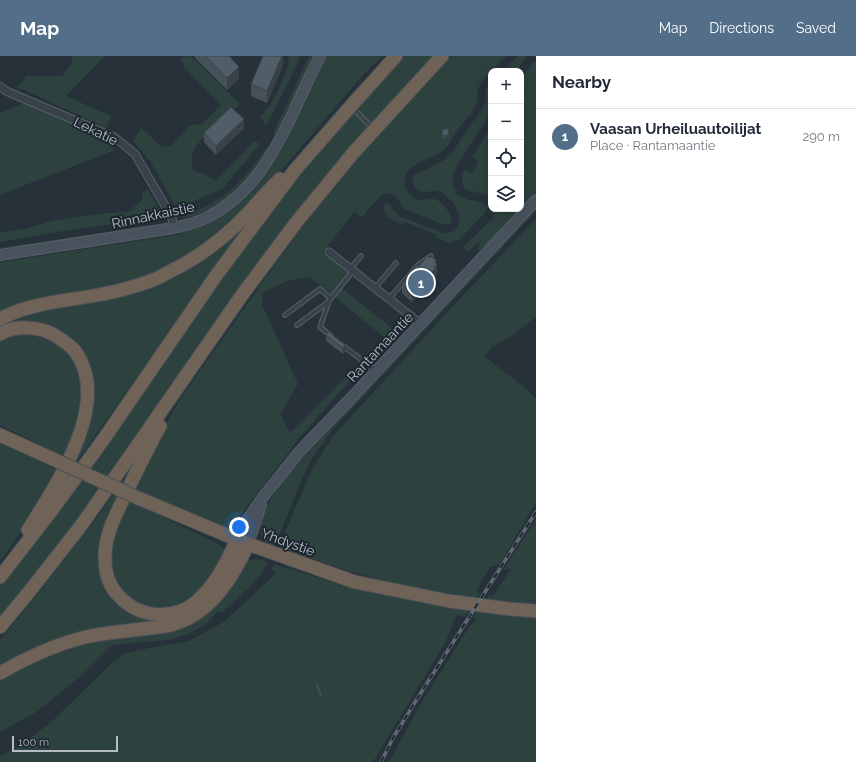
<!DOCTYPE html>
<html lang="en">
<head>
<meta charset="utf-8">
<style>
  body { margin:0; font-family:Raleway,sans-serif; background:#f6f6f7; color:#1f2937 }
  .controls { position:absolute; right:12px; top:12px; display:grid; overflow:hidden; border-radius:8px; box-shadow:0 4px 16px #0002 }
  .controls button { width:36px; height:36px; display:grid; place-items:center; padding:0; border:0; border-bottom:1px solid #e0e1e3; background:#fff; color:#1f2937; font:20px sans-serif }
  .scale { position:absolute; left:12px; bottom:10px; width:106px; box-sizing:border-box; padding-left:4px; border:2px solid #b4bdc5; border-top:0; font-size:11px; line-height:14px; white-space:nowrap; color:#b4bdc5; -webkit-text-stroke:3px #1e272f; paint-order:stroke }
  .you { position:absolute; left:239px; top:471px; width:14px; height:14px; margin:-10px; border:3px solid #fff; border-radius:50%; background:#1a73e8; box-shadow:0 0 0 6px #1a73e833 }
  .badge { display:grid; place-items:center; width:26px; height:26px; border-radius:50%; background:#536e88; color:#fff; font-size:13px; font-weight:700 }
  .pin { position:absolute; translate:-50% -50%; border:2px solid #fff; box-shadow:0 1px 4px #0006 }
  .list { margin:0; padding:0; list-style:none }
  h2 { display:flex; justify-content:space-between; align-items:center; height:52px; margin:0; padding:0 16px; font-size:17px }
  h2 small { font-size:13px; font-weight:400; color:#747a83 }
  .list li { display:grid; grid-template-columns:26px 1fr auto; gap:12px; align-items:center; box-sizing:border-box; height:56px; padding:0 16px; border-top:1px solid #e0e1e3 }
  .list b { display:block; font-size:15px; white-space:nowrap }
  .list p { margin:0; font-size:13px; white-space:nowrap; color:#747a83 }
  .list em { font-size:13px; font-style:normal; color:#747a83 }
  .icon { flex:none; width:22px; height:22px; fill:none; stroke:currentColor; stroke-width:2; stroke-linecap:round; stroke-linejoin:round }
  .map { position:relative; flex:none; width:536px; height:706px; overflow:hidden }
  header { display:flex; align-items:center; gap:24px; box-sizing:border-box; height:56px; padding:0 20px; background:#536e88; color:#fff }
  header strong { font-size:19px }
  nav { display:flex; gap:22px; margin-inline-start:auto; font-size:14px }
  main { display:flex }
  aside { flex:1; background:#fff }
  .map>svg:first-child { display:block }
  .green { fill:#2d413e }
  .lines { fill:none; stroke-linecap:round; stroke-linejoin:round }
  .stream { stroke:#3d5160; stroke-width:2 }
  .lane-casing { stroke:#576068; stroke-width:5.5 }
  .street-casing { stroke:#576068; stroke-width:9 }
  .secondary-casing { stroke:#576068; stroke-width:12 }
  .highway-casing { stroke:#444d55; stroke-width:15 }
  .lane { stroke:#39424a; stroke-width:3.5 }
  .street { stroke:#39424a; stroke-width:7 }
  .secondary { stroke:#47525c; stroke-width:10 }
  .highway { stroke:#6f6257; stroke-width:13 }
  .rail-casing { stroke:#5f6a73; stroke-width:3.5 }
  .rail { stroke:#1e272f; stroke-width:2; stroke-dasharray:6; stroke-linecap:butt }
  .highway-bridge-casing { stroke:#444d55; stroke-width:15; stroke-linecap:butt }
  .highway-bridge { stroke:#6f6257; stroke-width:13 }
  .wall { fill:#465159 }
  .shaded-wall { fill:#394248 }
  .building { fill:#515e67; stroke:#394248 }
  .labels { text-anchor:middle; stroke-width:4; stroke-linejoin:round; paint-order:stroke }
  .street-label { font-size:14px; fill:#b4bdc5; stroke:#1e272f }
</style>
</head>
<body>
<header>
<strong>Map</strong>
<nav><a>Map</a><a>Directions</a><a>Saved</a></nav>
</header>
<main>
<div class="map">
<svg width="536" height="706" viewBox="0 0 536 706">
  <rect width="100%" height="100%" fill="#263139"/>
  <path class="green" d="M 71,0 L 105,0 L 66,40 L 111,60 L 107,72 L 17,31 L 27,20 L 62,20 L 73,6 Z
    M 189,0 L 191,0 L 240,48 C 229,58 197,84 193,96 C 191,102 191,108 193,114 L 208,120 L 216,125 L 254,85 L 260,88 L 222,133 L 192,146 L 175,149 L 150,105 L 133,85 L 141,72 L 162,91 L 172,89 L 190,69 L 202,68 L 221,49 L 184,11 L 181,2 Z
    M 288,0 L 300,0 L 297,9 L 266,70 L 260,61 L 269,50 L 278,35 L 289,8 Z
    M 309,0 L 315,0 L 277,78 L 273,78 Z
    M 325,0 L 383,0 L 363,19 L 285,110 L 251,147 L 222,176 L 173,210 L 135,224 L 0,259 L 0,206 L 182,178 L 178,176 L 218,158 L 263,119 L 280,93 L 288,79 Z
    M 404,0 L 434,0 L 372,66 C 368,67 367,70 365,74 L 297,155 L 42,512 L 0,562 L 0,530 L 55,460 L 224,219 L 281,142 L 351,58 L 355,57 L 358,53 L 358,50 Z
    M 452,0 L 507,0 C 499,8 482,22 479,31 C 477,36 478,41 477,46 C 473,58 463,66 456,76 C 453,81 450,87 446,92 C 434,105 400,106 405,130 C 406,134 408,137 411,140 C 421,148 429,140 437,144 C 444,147 449,156 452,162 L 450,168 L 442,168 L 404,153 L 396,141 L 391,138 L 385,138 L 380,140 L 362,161 L 354,156 L 323,196 L 349,217 L 339,230 L 398,277 L 391,287 L 342,247 L 309,221 L 288,225 L 262,237 L 262,248 L 298,328 L 280,358 L 290,377 L 348,319 L 359,314 L 301,380 L 235,467 L 226,472 L 132,432 L 152,391 L 182,340 L 296,179 L 365,94 L 429,22 Z
    M 518,0 L 527,0 L 517,15 L 503,15 Z
    M 536,5 L 536,136 L 521,152 L 521,24 L 533,6 Z
    M 491,26 L 491,56 L 457,110 C 452,122 449,136 464,142 C 470,145 478,144 483,147 C 485,148 486,150 488,151 L 486,156 L 459,184 L 449,187 L 436,182 L 437,179 L 404,166 L 402,169 C 394,165 387,162 383,154 L 384,150 L 386,147 L 390,148 L 393,154 L 399,160 L 444,177 L 453,176 L 457,172 L 459,166 L 459,159 L 454,147 L 441,136 L 434,135 L 424,136 L 418,135 L 414,130 L 412,125 L 415,119 L 444,104 L 452,97 L 485,48 L 486,33 Z
    M 24,47 L 104,81 L 115,94 L 0,139 L 0,57 Z
    M 491,71 L 491,141 C 475,133 455,140 464,113 L 472,118 L 478,106 L 472,101 Z
    M 267,90 L 269,93 C 256,119 213,164 182,161 C 193,156 204,152 215,145 C 237,132 254,111 267,90 Z
    M 148,133 L 163,160 L 147,164 L 63,175 L 0,186 L 0,177 L 27,172 L 56,164 L 106,157 L 128,156 L 142,144 L 142,136 Z
    M 536,149 L 536,155 L 333,373 L 311,404 L 300,428 L 275,490 L 267,487 L 262,484 C 254,459 279,431 293,412 Z
    M 496,153 L 520,153 L 481,195 L 478,193 L 481,184 L 474,190 L 468,197 L 463,191 L 491,164 Z
    M 536,163 L 536,261 L 509,282 L 491,291 L 485,301 L 527,333 L 536,343 L 536,447 L 499,509 L 490,511 L 476,536 L 480,537 L 477,542 L 392,527 L 346,514 L 280,492 L 284,478 L 312,413 L 334,379 L 451,252 Z
    M 249,164 L 63,425 L 89,364 L 73,284 L 59,273 L 34,266 L 0,274 L 0,268 L 38,254 L 204,202 L 243,172 Z
    M 163,169 L 0,194 L 0,192 L 141,171 Z
    M 23,276 L 39,277 L 66,293 L 77,307 L 83,325 L 82,347 L 77,371 L 64,401 L 0,369 L 0,284 L 2,283 Z
    M 0,386 L 59,415 L 31,461 L 0,506 Z
    M 137,404 L 109,466 L 113,538 L 175,564 L 126,571 L 0,612 L 0,584 L 43,531 L 94,466 Z
    M 126,443 L 220,489 L 225,495 L 222,508 L 186,549 L 150,555 L 130,546 L 118,532 L 109,510 L 113,481 Z
    M 536,463 L 536,549 L 486,543 L 489,539 L 493,540 L 511,513 L 503,514 Z
    M 254,503 L 262,504 L 268,506 L 265,513 L 258,522 L 248,533 L 224,555 L 217,556 L 207,567 L 189,578 L 168,584 L 112,589 L 79,622 L 36,656 L 0,676 L 0,622 L 74,587 L 135,579 L 240,512 L 247,506 Z
    M 274,508 L 339,528 L 377,537 L 470,554 L 465,561 L 456,559 L 446,585 L 373,706 L 0,706 L 0,700 L 13,694 L 49,668 L 113,606 L 126,597 L 149,592 L 189,585 L 225,565 L 271,522 L 276,516 L 271,515 Z
    M 478,555 L 536,561 L 536,706 L 389,706 L 421,647 L 469,571 L 477,563 L 472,562 Z"/>
  <g class="lines">
    <path class="stream" d="M 317,629 L 321,640"/>
    <g class="lane-casing">
      <path id="lane" d="M 353,52 L 372,72
        M 350,213 L 361,200
        M 375,232 L 396,207
        M 389,243 L 418,209 L 431,200
        M 285,259 L 320,233 L 330,242 L 320,271 L 331,280
        M 297,269 L 327,247 L 353,215
        M 342,289 L 375,314"/>
    </g>
    <g class="street-casing">
      <path id="street" d="M 0,30 L 6,35 L 114,81 L 135,98 L 172,162 L 174,172
        M 329,196 L 421,268"/>
    </g>
    <g class="secondary-casing">
      <path id="secondary" d="M 0,199 L 174,172 C 185,169 196,167 206,162 C 252,139 273,99 294,55 C 302,37 311,18 320,0
        M 237,483 L 248,463 L 263,441 L 299,396 L 354,339 L 536,144
        M 248,488 L 261,449"/>
    </g>
    <g class="highway-casing">
      <path id="highway" d="M 0,263 C 31,246 69,245 103,238 C 120,235 137,230 153,224 C 158,222 164,219 169,216 C 200,201 226,181 249,156 C 259,145 269,133 280,123
        M 0,278 C 15,269 41,270 56,280 C 62,284 70,289 75,295 C 113,347 56,429 28,474
        M 160,370 C 148,393 136,415 126,438 C 116,458 105,478 105,501 C 105,508 106,518 109,525 C 111,530 115,536 119,540 C 139,562 173,565 196,546 C 215,530 227,506 237,483
        M 0,379 L 55,404
        M 138,442 L 248,488 L 355,526 L 449,545 L 510,553 L 536,555
        M 0,521 L 52,454 L 103,384 L 215,221 L 295,114 L 351,50 L 396,0
        M 0,571 L 29,536 L 80,471 L 130,400 L 242,239 L 295,168 L 354,96 L 442,0
        M 0,617 C 28,601 58,587 90,580 C 109,576 130,575 150,572 C 157,571 164,571 171,569 C 210,559 233,522 248,488"/>
    </g>
    <use href="#lane" class="lane"/>
    <use href="#street" class="street"/>
    <use href="#secondary" class="secondary"/>
    <use href="#highway" class="highway"/>
    <g class="rail-casing">
      <path id="rail" d="M 381,706 L 393,682 L 417,643 L 536,456"/>
    </g>
    <use href="#rail" class="rail"/>
    <g class="highway-bridge-casing">
      <path id="highway-bridge" d="M 55,404 L 138,442"/>
    </g>
    <use href="#highway-bridge" class="highway-bridge"/>
  </g>
  <path class="wall" d="M 195,0 L 229,0 L 239,23 L 227,34 L 195,2 Z
    M 283,0 L 283,9 L 267,47 L 251,40 L 251,28 Z
    M 244,72 L 216,99 L 204,86 L 204,77 Z
    M 442,76 L 449,80 L 447,82 L 444,83 L 442,81 Z
    M 436,207 L 437,218 L 436,218 L 436,221 L 427,230 L 425,229 L 419,236 L 419,239 L 412,246 L 402,237 L 402,228 L 411,218 L 411,215 L 418,211 Z
    M 329,276 L 345,295 L 343,298 L 326,285 L 326,279 Z"/>
  <path class="shaded-wall" d="M 282,0 L 283,0 L 283,9 L 267,47 L 267,35 Z
    M 239,11 L 239,23 L 227,34 L 227,22 Z
    M 244,63 L 244,72 L 216,99 L 216,90 Z
    M 449,77 L 449,80 L 447,82 L 444,83 L 444,80 Z
    M 436,204 L 436,209 L 437,209 L 437,218 L 436,218 L 436,221 L 427,230 L 427,221 Z
    M 425,220 L 425,229 L 419,236 L 419,239 L 412,246 L 412,237 L 417,228 Z
    M 345,289 L 345,295 L 343,298 L 343,292 Z"/>
  <path class="building" d="M 205,0 L 229,0 L 239,11 L 227,22 Z
    M 263,0 L 282,0 L 267,35 L 251,28 Z
    M 231,51 L 244,63 L 216,90 L 204,77 Z
    M 444,73 L 448,73 L 449,77 L 447,79 L 444,80 L 442,78 L 442,76 Z
    M 428,200 L 430,202 L 431,200 L 436,204 L 435,206 L 437,209 L 434,211 L 436,212 L 427,221 L 425,220 L 417,228 L 419,230 L 412,237 L 402,228 L 413,217 L 411,215 L 417,209 L 418,211 Z
    M 329,276 L 345,289 L 343,292 L 326,279 Z"/>
  <g class="labels">
    <g class="street-label">
      <text transform="translate(96 75) rotate(26)" y="5">Lekatie</text>
      <text transform="translate(153 159) rotate(-12)" y="5">Rinnakkaistie</text>
      <text transform="translate(380 291) rotate(-47)" y="5">Rantamaantie</text>
      <text transform="translate(288 486) rotate(20)" y="5">Yhdystie</text>
    </g>
  </g>
</svg>
<div class="controls">
<button>+</button>
<button>−</button>
<button><svg class="icon" aria-label="locate" viewBox="0 0 24 24"><circle cx="12" cy="12" r="6"/><path d="M12 2v4M12 18v4M2 12h4M18 12h4"/></svg></button>
<button><svg class="icon" aria-label="layers" viewBox="0 0 24 24"><path d="M12 4l9 5-9 5-9-5zM3 14l9 5 9-5"/></svg></button>
</div>
<div class="scale">100 m</div>
<div class="you"></div>
<div class="pin badge" style="left:421px;top:227px">1</div>
</div>
<aside>
<h2>Nearby<small></small></h2>
<ul class="list">
<li><span class="badge">1</span><div><b>Vaasan Urheiluautoilijat</b><p>Place · Rantamaantie</p></div><em>290 m</em></li>
</ul>
</aside>
</main>
</body>
</html>
